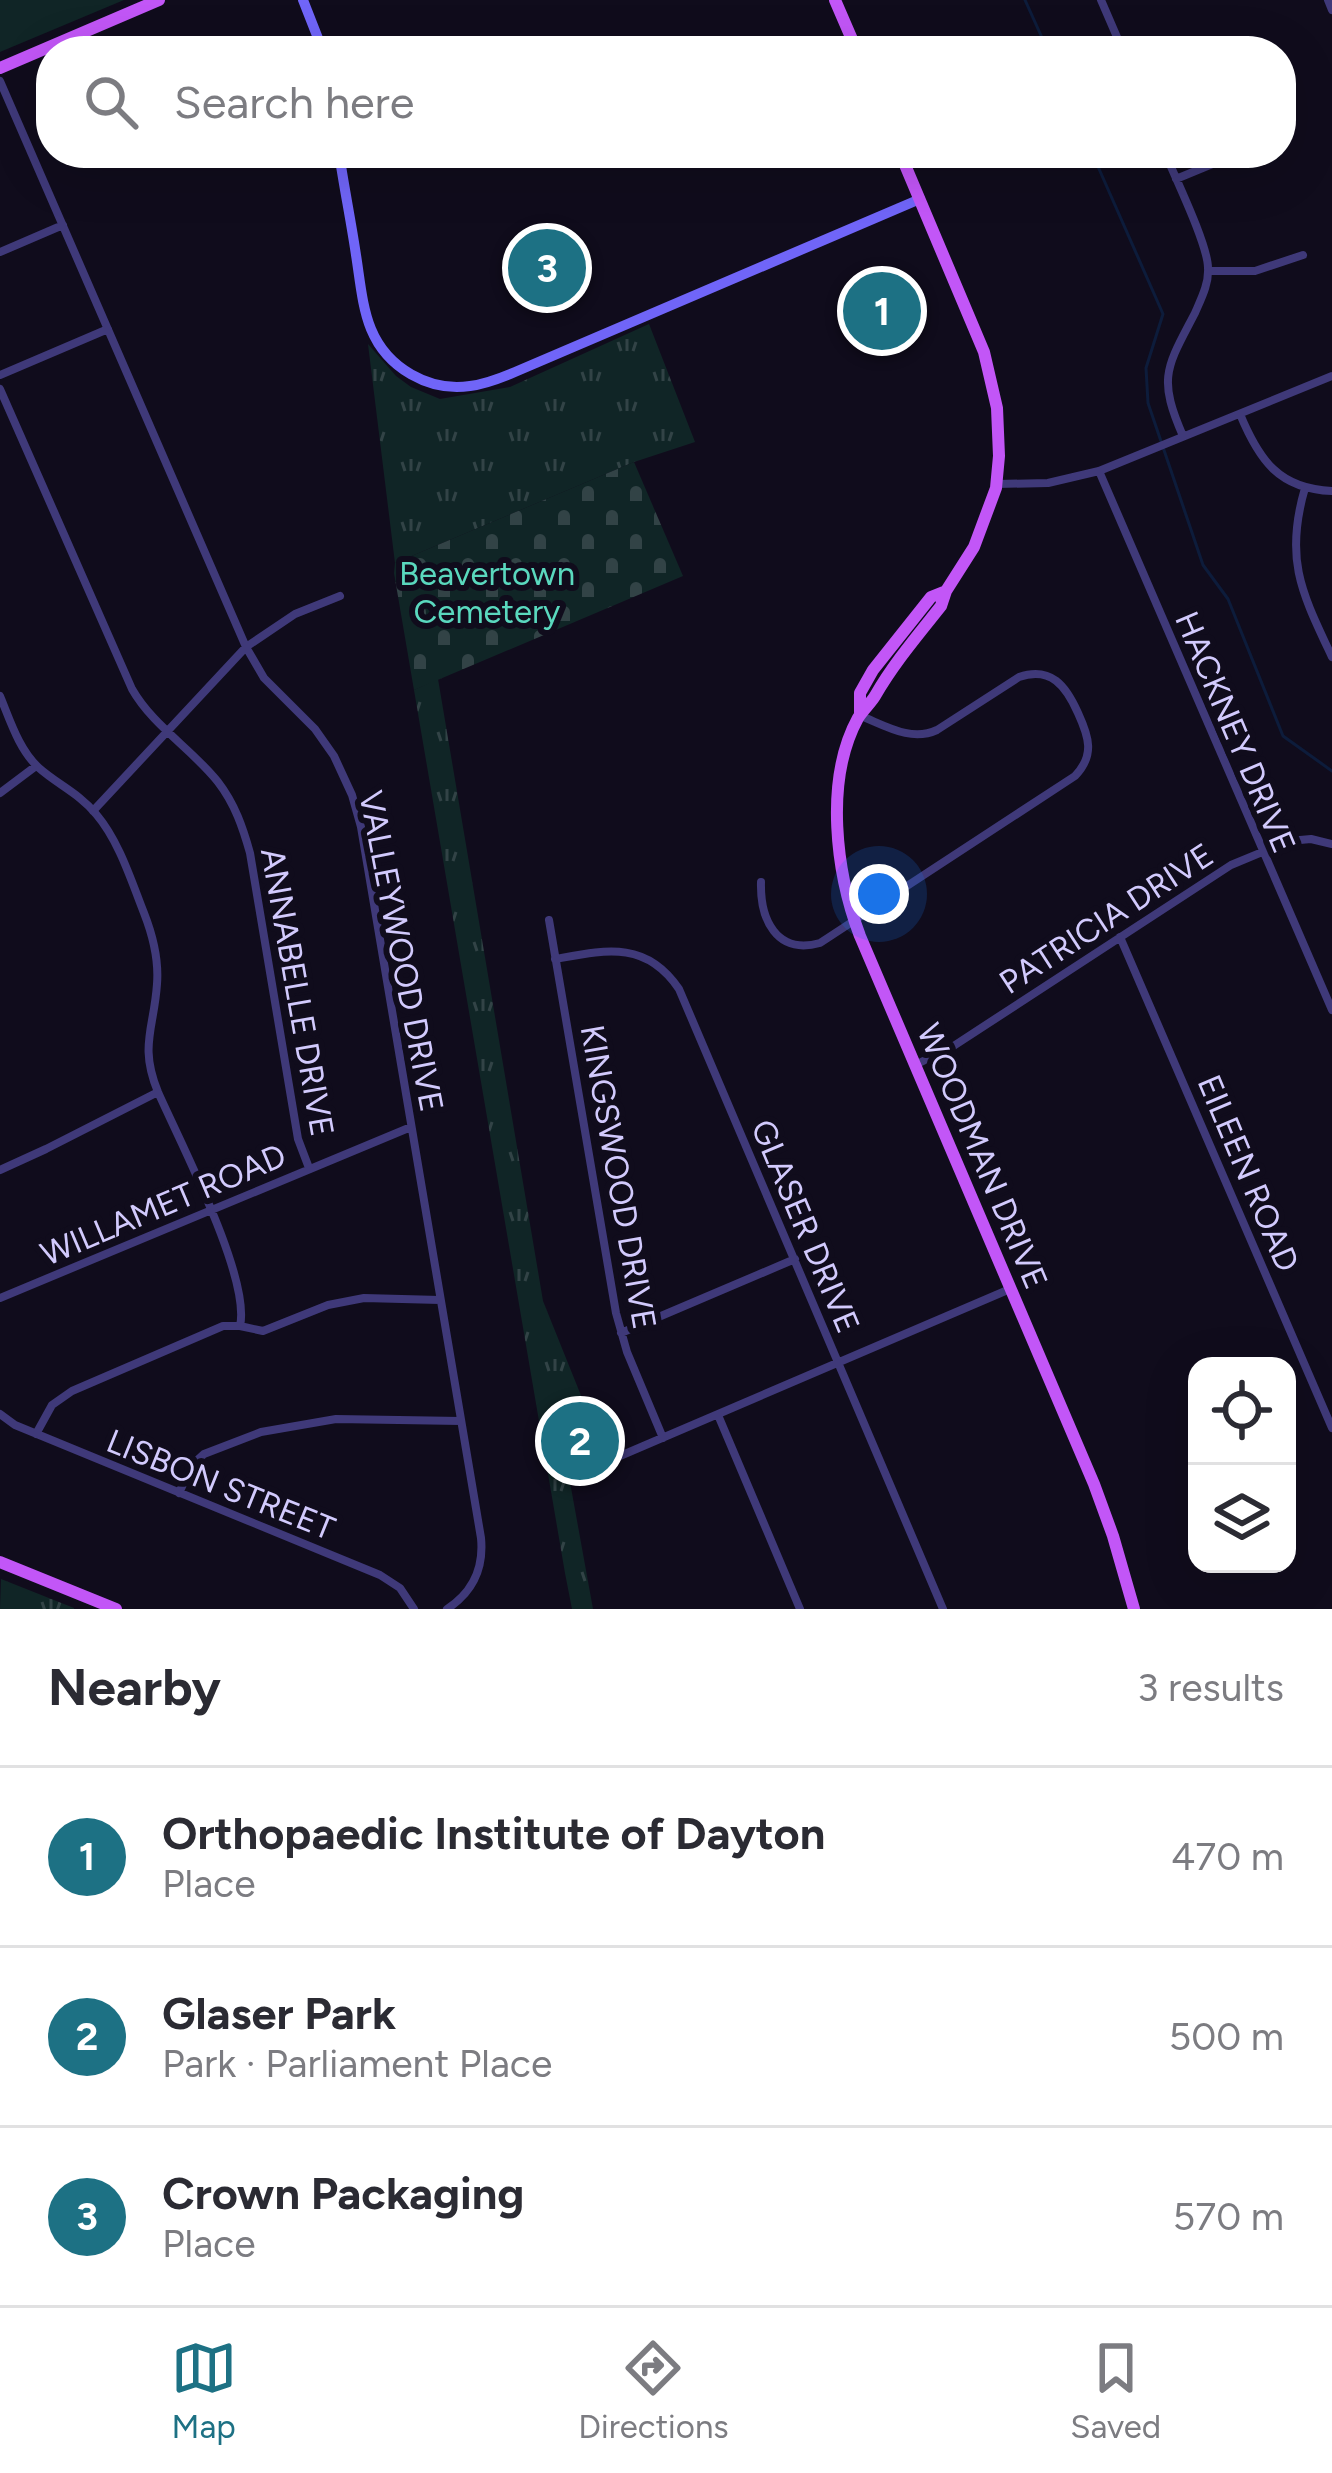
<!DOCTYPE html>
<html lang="en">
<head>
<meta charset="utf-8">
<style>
  body { margin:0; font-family:Figtree,sans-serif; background:#f7f7f7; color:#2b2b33 }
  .controls { position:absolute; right:36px; bottom:36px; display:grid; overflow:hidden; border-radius:24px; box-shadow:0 12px 48px #0002 }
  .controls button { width:108px; height:108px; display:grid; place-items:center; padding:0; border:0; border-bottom:3px solid #e1e1e2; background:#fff; color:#2b2b33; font:60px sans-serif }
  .you { position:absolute; left:879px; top:894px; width:42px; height:42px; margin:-30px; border:9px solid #fff; border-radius:50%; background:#1a73e8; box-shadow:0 0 0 18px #1a73e833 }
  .badge { display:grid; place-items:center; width:78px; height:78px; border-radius:50%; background:#1d7184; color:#fff; font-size:39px; font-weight:700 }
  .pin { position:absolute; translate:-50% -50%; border:6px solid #fff; box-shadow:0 3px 12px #0006 }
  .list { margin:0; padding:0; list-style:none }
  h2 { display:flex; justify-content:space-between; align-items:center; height:156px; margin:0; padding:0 48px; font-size:51px }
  h2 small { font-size:39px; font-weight:400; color:#7c7c81 }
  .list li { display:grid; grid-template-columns:78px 1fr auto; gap:36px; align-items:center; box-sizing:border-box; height:180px; padding:0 48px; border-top:3px solid #e1e1e2 }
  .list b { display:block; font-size:45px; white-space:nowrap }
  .list p { margin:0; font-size:39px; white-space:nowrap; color:#7c7c81 }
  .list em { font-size:39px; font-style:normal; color:#7c7c81 }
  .icon { flex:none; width:66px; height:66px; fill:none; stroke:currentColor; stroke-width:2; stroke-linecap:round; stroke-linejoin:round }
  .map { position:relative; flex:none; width:1332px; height:1609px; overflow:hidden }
  .search { position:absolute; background:#fff; box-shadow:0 12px 48px #0002; left:36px; right:36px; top:36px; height:132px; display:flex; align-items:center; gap:30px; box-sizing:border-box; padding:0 42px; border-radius:48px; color:#7c7c81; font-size:45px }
  .sheet { height:696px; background:#fff }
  nav { display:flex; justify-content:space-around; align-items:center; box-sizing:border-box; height:168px; border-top:3px solid #e1e1e2; background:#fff; font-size:33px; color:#7c7c81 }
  nav a { display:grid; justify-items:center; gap:6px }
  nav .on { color:#1d7184 }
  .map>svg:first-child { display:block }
  .grass { fill:url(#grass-tufts) }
  .cemetery { fill:url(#cemetery-stones) }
  .park { fill:#102526 }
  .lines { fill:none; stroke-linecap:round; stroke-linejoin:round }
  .stream { stroke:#0d1c3b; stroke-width:3 }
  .street { stroke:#3f3979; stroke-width:8 }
  .secondary { stroke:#7065f8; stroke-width:10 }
  .primary { stroke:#c256f7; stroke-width:12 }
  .labels { text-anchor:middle; stroke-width:12; stroke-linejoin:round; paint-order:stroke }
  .park-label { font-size:33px; fill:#5ad8be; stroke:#100c1c }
  .street-label { font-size:33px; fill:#d2cafd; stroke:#100c1c }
</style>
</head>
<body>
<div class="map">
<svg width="1332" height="1609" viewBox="0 0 1332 1609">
  <defs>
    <pattern id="grass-tufts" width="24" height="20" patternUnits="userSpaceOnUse" patternTransform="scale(3)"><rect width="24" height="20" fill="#102526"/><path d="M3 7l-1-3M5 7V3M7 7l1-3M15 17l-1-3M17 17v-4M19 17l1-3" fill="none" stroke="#324346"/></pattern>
    <pattern id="cemetery-stones" width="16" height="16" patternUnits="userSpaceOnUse" patternTransform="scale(3)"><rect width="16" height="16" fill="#102526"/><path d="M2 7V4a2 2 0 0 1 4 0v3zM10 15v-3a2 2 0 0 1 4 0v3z" fill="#324346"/></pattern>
  </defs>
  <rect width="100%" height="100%" fill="#100c1c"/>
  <path class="grass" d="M 649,324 L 695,442 L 634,462 L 395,563 L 368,344 L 396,376 L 411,387 L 440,399 L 510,387 Z
    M 438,679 L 543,1301 L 584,1403 L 558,1416 L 593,1609 L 572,1609 L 565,1573 L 414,690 Z
    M 1,1579 L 74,1608 L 74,1609 L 0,1609 Z"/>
  <path class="cemetery" d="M 634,462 L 683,576 L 414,690 L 394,573 L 395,563 Z"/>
  <path class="park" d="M 0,0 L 124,0 L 0,52 Z
    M 584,1403 L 607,1467 L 570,1482 L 558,1415 Z"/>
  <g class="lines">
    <path class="stream" d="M 1025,0 L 1048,51
      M 1092,153 L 1163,314 L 1146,368 L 1148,403 L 1203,565 L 1228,599 L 1283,736 L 1332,771"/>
    <path class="street" d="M 1101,0 L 1123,51
      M 1328,0 L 1332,10
      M 1190,51 L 1213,42
      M 0,81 L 246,647 L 264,678 L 315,729 L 334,756 L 352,795 L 361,827 L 481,1538 C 484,1569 473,1592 447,1609
      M 1165,153 C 1175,177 1208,245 1208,268 C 1209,284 1201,299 1195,313 C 1167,367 1157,377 1183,436
      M 1176,179 L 1239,153
      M 0,252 L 63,225
      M 1208,271 L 1255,271 L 1303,255
      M 0,375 L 108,329
      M 0,389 L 132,689 C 153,726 192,749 218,782 C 235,804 243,828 250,853 L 298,1139 L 309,1168
      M 1240,414 C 1259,460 1279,489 1332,491
      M 1099,471 L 1332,1010
      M 997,484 L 1048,483 L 1099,471 L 1332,376
      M 1305,488 C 1284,560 1302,593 1332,657
      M 0,696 C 10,720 19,750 39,768 C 57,784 80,794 96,814 C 119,841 131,880 144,913 C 153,936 159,959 157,984 C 154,1029 139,1046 158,1092 C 180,1142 251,1278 240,1326
      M 0,793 L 36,766
      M 93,811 L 246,647 L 295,614 L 340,596
      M 761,882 C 760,919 776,955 820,943 L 1075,776 C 1095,755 1089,737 1078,713 C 1066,686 1051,666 1019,677 L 937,730 C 911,742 886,726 861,716
      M 549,920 L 616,1313 L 627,1352 L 663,1438
      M 1120,937 L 1332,1428
      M 555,959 C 605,950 646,940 679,989 L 943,1609
      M 915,1065 L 952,1047 L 1231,865 L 1289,841 L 1311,839 L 1332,844
      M 0,1170 L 46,1149 L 158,1092
      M 0,1298 L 411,1127
      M 621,1333 L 795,1259
      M 0,1414 L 15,1425 L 380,1575 L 400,1588 L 414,1609
      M 718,1415 L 800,1609
      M 36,1434 L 52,1405 L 72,1391 L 223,1326 L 240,1326 L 263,1331 L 328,1305 L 364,1298 L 440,1300
      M 613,1459 L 1010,1289
      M 179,1493 L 192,1465 L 204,1454 L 261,1432 L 336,1419 L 461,1421"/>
    <path class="secondary" d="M 303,0 L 323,51
      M 339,153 C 344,187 351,221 356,255 C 360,280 362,307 371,329 C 387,368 429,392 470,386 C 486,384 501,378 515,372 L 920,199"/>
    <path class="primary" d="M 835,0 L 857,51
      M 0,68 L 159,0
      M 900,153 L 984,352 L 997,408 L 999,456 L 996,488 L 974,547 L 946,591 L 941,606 C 918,635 894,663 875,696 C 870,704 863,710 858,718 C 824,780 836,873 860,936 L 1094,1484 L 1113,1536 L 1134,1609
      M 860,714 L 860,693 L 873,670 L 931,597 L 946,591
      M 0,1562 L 116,1609"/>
  </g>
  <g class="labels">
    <g class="park-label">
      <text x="487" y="585">Beavertown<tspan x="487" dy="38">Cemetery</tspan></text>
    </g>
    <g class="street-label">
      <text transform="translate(1236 732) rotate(67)" y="12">HACKNEY DRIVE</text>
      <text transform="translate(1106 918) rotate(-33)" y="12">PATRICIA DRIVE</text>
      <text transform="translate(402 951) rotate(79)" y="12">VALLEYWOOD DRIVE</text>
      <text transform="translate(298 992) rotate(80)" y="12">ANNABELLE DRIVE</text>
      <text transform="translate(983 1156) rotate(67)" y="12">WOODMAN DRIVE</text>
      <text transform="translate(1249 1173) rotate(67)" y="12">EILEEN ROAD</text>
      <text transform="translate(619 1177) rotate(80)" y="12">KINGSWOOD DRIVE</text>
      <text transform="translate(163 1204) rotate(-23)" y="12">WILLAMET ROAD</text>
      <text transform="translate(806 1226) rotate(67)" y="12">GLASER DRIVE</text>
      <text transform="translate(221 1484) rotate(22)" y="12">LISBON STREET</text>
    </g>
  </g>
</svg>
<div class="controls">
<button><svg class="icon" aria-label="locate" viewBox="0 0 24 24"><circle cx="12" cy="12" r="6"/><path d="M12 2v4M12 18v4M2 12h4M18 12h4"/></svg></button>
<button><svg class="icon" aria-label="layers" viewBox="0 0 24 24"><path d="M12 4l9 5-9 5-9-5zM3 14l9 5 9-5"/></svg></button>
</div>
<div class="you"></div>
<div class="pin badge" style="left:882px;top:311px">1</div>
<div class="pin badge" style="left:580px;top:1441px">2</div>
<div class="pin badge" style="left:547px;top:268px">3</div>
<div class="search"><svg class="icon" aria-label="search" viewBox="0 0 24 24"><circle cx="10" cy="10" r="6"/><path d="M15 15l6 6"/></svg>Search here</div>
</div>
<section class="sheet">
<h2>Nearby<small>3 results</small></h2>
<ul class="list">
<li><span class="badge">1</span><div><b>Orthopaedic Institute of Dayton</b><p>Place</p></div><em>470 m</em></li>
<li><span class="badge">2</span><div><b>Glaser Park</b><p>Park · Parliament Place</p></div><em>500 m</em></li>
<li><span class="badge">3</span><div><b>Crown Packaging</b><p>Place</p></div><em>570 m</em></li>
</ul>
</section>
<nav>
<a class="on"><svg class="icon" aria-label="map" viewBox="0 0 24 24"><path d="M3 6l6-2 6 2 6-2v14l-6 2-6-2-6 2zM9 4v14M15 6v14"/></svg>Map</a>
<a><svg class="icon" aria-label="directions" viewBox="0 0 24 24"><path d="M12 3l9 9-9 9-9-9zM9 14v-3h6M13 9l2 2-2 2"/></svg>Directions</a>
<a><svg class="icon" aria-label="saved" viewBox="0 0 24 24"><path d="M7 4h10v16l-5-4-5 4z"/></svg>Saved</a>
</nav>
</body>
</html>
